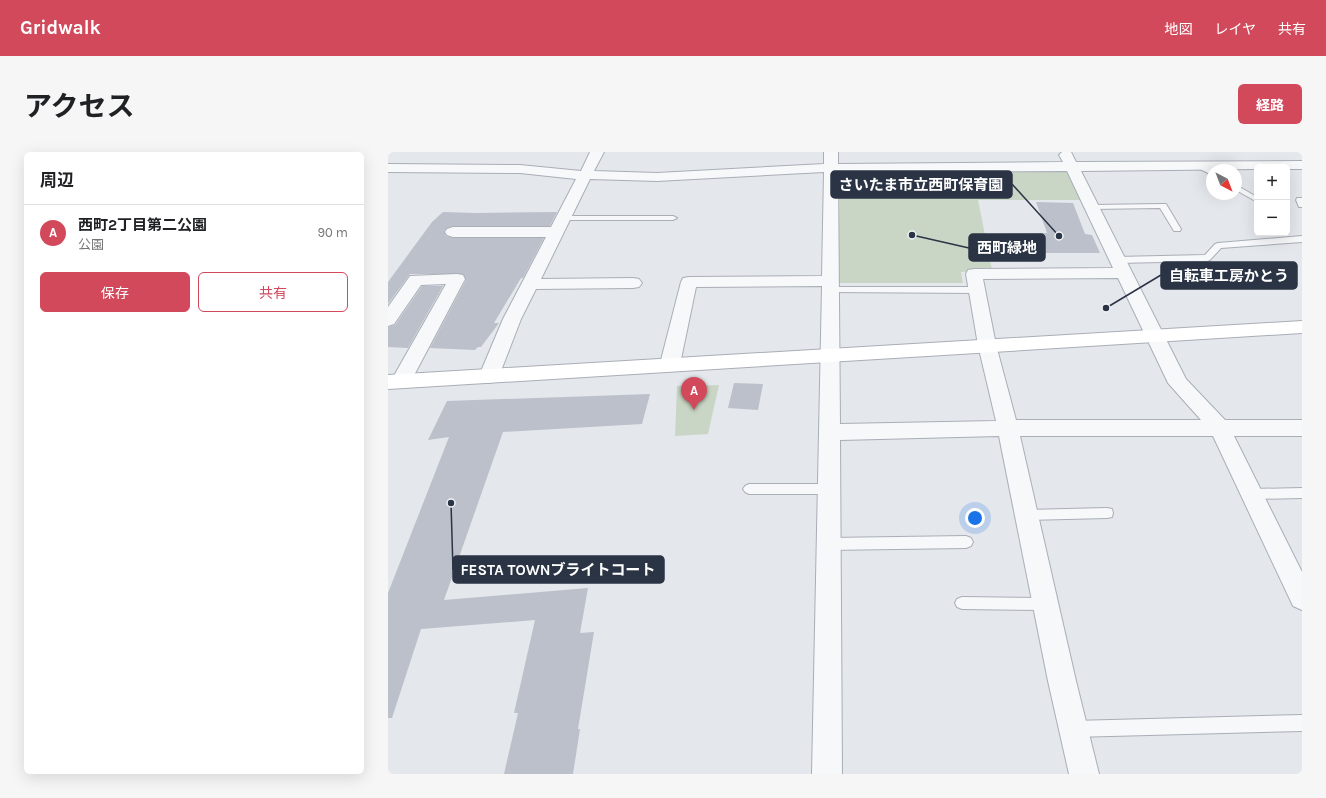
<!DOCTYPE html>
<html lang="ja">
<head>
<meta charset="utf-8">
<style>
  body { margin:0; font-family:Karla,"Noto Sans JP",sans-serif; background:#f6f6f6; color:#202124 }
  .controls { position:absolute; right:12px; top:12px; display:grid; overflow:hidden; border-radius:6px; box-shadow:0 4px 16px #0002 }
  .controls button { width:36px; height:36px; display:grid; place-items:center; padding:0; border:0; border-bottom:1px solid #e0e0e0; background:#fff; color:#202124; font:20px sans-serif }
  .compass { position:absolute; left:818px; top:12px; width:36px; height:36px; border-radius:50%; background:#fff; box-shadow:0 4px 16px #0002; rotate:138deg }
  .you { position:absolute; left:587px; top:366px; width:14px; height:14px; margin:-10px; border:3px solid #fff; border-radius:50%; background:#1a73e8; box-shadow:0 0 0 6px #1a73e833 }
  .badge { display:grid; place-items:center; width:26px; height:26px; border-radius:50%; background:#d1495b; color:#fff; font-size:13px; font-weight:700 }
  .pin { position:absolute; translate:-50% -33px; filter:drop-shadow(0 1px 2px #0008) }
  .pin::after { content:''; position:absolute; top:21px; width:14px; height:12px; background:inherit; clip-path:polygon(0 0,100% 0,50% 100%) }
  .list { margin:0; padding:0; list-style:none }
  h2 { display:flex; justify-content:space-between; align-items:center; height:52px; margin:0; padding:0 16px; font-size:17px }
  h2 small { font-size:13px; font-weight:400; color:#757577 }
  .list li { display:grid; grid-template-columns:26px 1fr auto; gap:12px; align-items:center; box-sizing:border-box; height:56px; padding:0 16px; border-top:1px solid #e0e0e0 }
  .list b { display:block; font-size:15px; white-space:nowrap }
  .list p { margin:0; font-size:13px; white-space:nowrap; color:#757577 }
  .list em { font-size:13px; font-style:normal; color:#757577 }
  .actions { display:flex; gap:8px; padding:12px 16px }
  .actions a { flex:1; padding:9px 0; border:1px solid #d1495b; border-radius:6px; text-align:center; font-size:14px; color:#d1495b }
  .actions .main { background:#d1495b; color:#fff }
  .map { position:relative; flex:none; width:914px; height:622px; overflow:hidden; border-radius:6px }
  header { display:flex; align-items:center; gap:24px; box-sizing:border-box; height:56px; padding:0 20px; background:#d1495b; color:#fff }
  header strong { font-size:19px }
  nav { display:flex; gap:22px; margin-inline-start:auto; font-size:14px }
  .intro { display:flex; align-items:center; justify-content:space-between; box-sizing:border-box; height:96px; padding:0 24px }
  h1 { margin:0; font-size:28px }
  .button { padding:10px 18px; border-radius:6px; background:#d1495b; color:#fff; font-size:14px; font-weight:700 }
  main { display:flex; gap:24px; padding:0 24px }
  aside { flex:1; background:#fff; border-radius:6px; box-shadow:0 4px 16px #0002 }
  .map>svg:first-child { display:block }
  .green { fill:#c9d6c5 }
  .building { fill:#bbc0ca }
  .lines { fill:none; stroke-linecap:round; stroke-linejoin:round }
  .lane-casing { stroke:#a9aeb7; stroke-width:2 }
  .street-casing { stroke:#a9aeb7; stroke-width:2 }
  .secondary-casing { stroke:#a9aeb7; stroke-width:2 }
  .lane { fill:#f7f8fa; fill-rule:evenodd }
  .street { fill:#f7f8fa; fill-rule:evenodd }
  .secondary { fill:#fff; fill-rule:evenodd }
  .leader { fill:none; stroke:#2b3445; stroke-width:1.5 }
  .callout-dot { fill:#2b3445; stroke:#f4f6f9; stroke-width:1.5 }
  .callout { fill:#2b3445; stroke:#2b3445; stroke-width:1.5 }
  .callout-label { font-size:15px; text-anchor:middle; font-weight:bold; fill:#fff }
</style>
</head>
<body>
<header>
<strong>Gridwalk</strong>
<nav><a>地図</a><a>レイヤ</a><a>共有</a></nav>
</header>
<div class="intro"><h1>アクセス</h1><a class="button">経路</a></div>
<main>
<aside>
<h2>周辺<small></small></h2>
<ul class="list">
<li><span class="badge">A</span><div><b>西町2丁目第二公園</b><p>公園</p></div><em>90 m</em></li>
</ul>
<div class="actions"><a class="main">保存</a><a>共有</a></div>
</aside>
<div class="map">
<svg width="914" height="622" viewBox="0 0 914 622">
  <rect width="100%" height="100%" fill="#e4e7ec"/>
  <path class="green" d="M 678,18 L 693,48 L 590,48 L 604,118 L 573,120 L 575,131 L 450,131 L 452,20 Z
    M 331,233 L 320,282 L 287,284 L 289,234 Z"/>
  <path class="building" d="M 648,50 L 685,51 L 697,82 L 704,83 L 712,101 L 606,101 L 601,82 L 659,81 Z
    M 55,60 L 88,61 L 169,60 L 162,74 L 65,74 L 59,76 L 56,79 L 58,84 L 65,86 L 156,86 L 135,126 L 133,126 L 106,171 L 111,171 L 93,195 L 90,195 L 87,198 L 42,196 L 78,128 L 75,122 L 22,122 L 0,152 L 0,130 L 44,70 Z
    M 34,134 L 55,134 L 20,196 L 0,195 L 0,175 L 7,173 Z
    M 346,231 L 375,232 L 370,258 L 340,256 Z
    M 262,242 L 254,272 L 115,280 L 56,448 L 200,436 L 192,481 L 206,480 L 190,577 L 192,577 L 185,622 L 116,622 L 130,561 L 126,561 L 147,468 L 33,477 L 4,566 L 0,566 L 0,441 L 61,285 L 40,288 L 59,249 Z"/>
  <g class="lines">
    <g class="lane-casing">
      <path id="lane" d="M 810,12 L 816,12 L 825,18 L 824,23 L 810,16 Z
        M 848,33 L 869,45 L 869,50 L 848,38 Z
        M 909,46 L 914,46 L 914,55 L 911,55 L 908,48 Z
        M 775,52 L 778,52 L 793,77 L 792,79 L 786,79 L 772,56 L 704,57 L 700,55 L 704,53 Z
        M 173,64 L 285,64 L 289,66 L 285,68 L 173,68 L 172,66 Z
        M 914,84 L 914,90 L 833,96 L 822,108 L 819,109 L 729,111 L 725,108 L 729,105 L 817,103 L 827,92 L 830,91 Z
        M 443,135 L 589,135 L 594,138 L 589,141 L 440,140 L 438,138 Z
        M 361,332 L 441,332 L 445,334 L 447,337 L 445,340 L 441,342 L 361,342 L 357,340 L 355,337 L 357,334 Z
        M 914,336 L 914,346 L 864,347 L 860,346 L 858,342 L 860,338 L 864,337 Z
        M 719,356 L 724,357 L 725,361 L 724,365 L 719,366 L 638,368 L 633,367 L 632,363 L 633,359 L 638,358 Z
        M 578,384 L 583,386 L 585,390 L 583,394 L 578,396 L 440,398 L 435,396 L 433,392 L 435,388 L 440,386 Z
        M 574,445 L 657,446 L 662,447 L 664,452 L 662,457 L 657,458 L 574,457 L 569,455 L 567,451 L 569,447 Z
        M 914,563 L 914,579 L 685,585 L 679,583 L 677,577 L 679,571 L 685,569 Z"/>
    </g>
    <g class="street-casing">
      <path id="street" d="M 202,0 L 216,0 L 206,19 L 269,21 L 436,12 L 436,0 L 450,0 L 450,12 L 675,10 L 671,3 L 674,0 L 683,0 L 688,10 L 914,9 L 914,17 L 899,17 L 899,15 L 869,15 L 869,17 L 693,19 L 798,227 L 837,268 L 914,268 L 914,284 L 846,284 L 914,420 L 914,458 L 905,454 L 825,284 L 632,284 L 688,529 L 711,622 L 681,622 L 660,529 L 611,284 L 452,288 L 454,622 L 424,622 L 434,134 L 308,135 L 292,212 L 289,217 L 282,218 L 275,217 L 272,212 L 293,130 L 295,126 L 301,125 L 434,124 L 436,20 L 269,29 L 202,27 L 153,127 L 245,126 L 251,127 L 254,131 L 251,135 L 245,136 L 148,137 L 133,167 L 111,224 L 108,229 L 101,231 L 94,229 L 91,224 L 115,167 L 158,85 L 65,85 L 59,83 L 57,80 L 59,77 L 65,75 L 163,75 L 188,27 L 132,21 L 0,20 L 0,12 L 132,13 L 193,19 ZM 679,19 L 725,116 L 586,117 L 580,118 L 578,122 L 590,193 L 608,269 L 452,272 L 450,20 ZM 730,126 L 780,231 L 813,268 L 628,268 L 608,193 L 595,127 Z
        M 69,122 L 75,123 L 77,127 L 23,229 L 20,234 L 13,236 L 6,234 L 3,229 L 58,132 L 33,133 L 6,172 L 0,174 L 0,155 L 22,124 Z"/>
    </g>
    <g class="secondary-casing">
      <path id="secondary" d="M 914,169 L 914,181 L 0,237 L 0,223 Z"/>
    </g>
    <use href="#lane" class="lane"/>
    <use href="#street" class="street"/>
    <use href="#secondary" class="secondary"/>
  </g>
  <path class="leader" d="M671 84L624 32M524 83L581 96M718 156L773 123M63 351L65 418"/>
  <g class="callout-dot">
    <circle cx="671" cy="84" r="4"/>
    <circle cx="524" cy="83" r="4"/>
    <circle cx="718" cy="156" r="4"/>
    <circle cx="63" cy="351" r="4"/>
  </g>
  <g class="callout">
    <rect x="443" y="19" width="181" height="27" rx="4"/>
    <rect x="581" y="82" width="76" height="27" rx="4"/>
    <rect x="773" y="110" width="136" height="27" rx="4"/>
    <rect x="65" y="404" width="211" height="27" rx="4"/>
  </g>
  <g class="callout-label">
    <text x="533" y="38">さいたま市立西町保育園</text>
    <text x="619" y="101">西町緑地</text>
    <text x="841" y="129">自転車工房かとう</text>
    <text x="170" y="423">FESTA TOWNブライトコート</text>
  </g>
</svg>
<div class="controls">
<button>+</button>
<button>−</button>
</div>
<svg class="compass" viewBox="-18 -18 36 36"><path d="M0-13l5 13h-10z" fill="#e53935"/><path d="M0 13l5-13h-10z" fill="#757577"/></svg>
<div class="you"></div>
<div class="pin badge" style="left:306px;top:258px">A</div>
</div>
</main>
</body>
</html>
